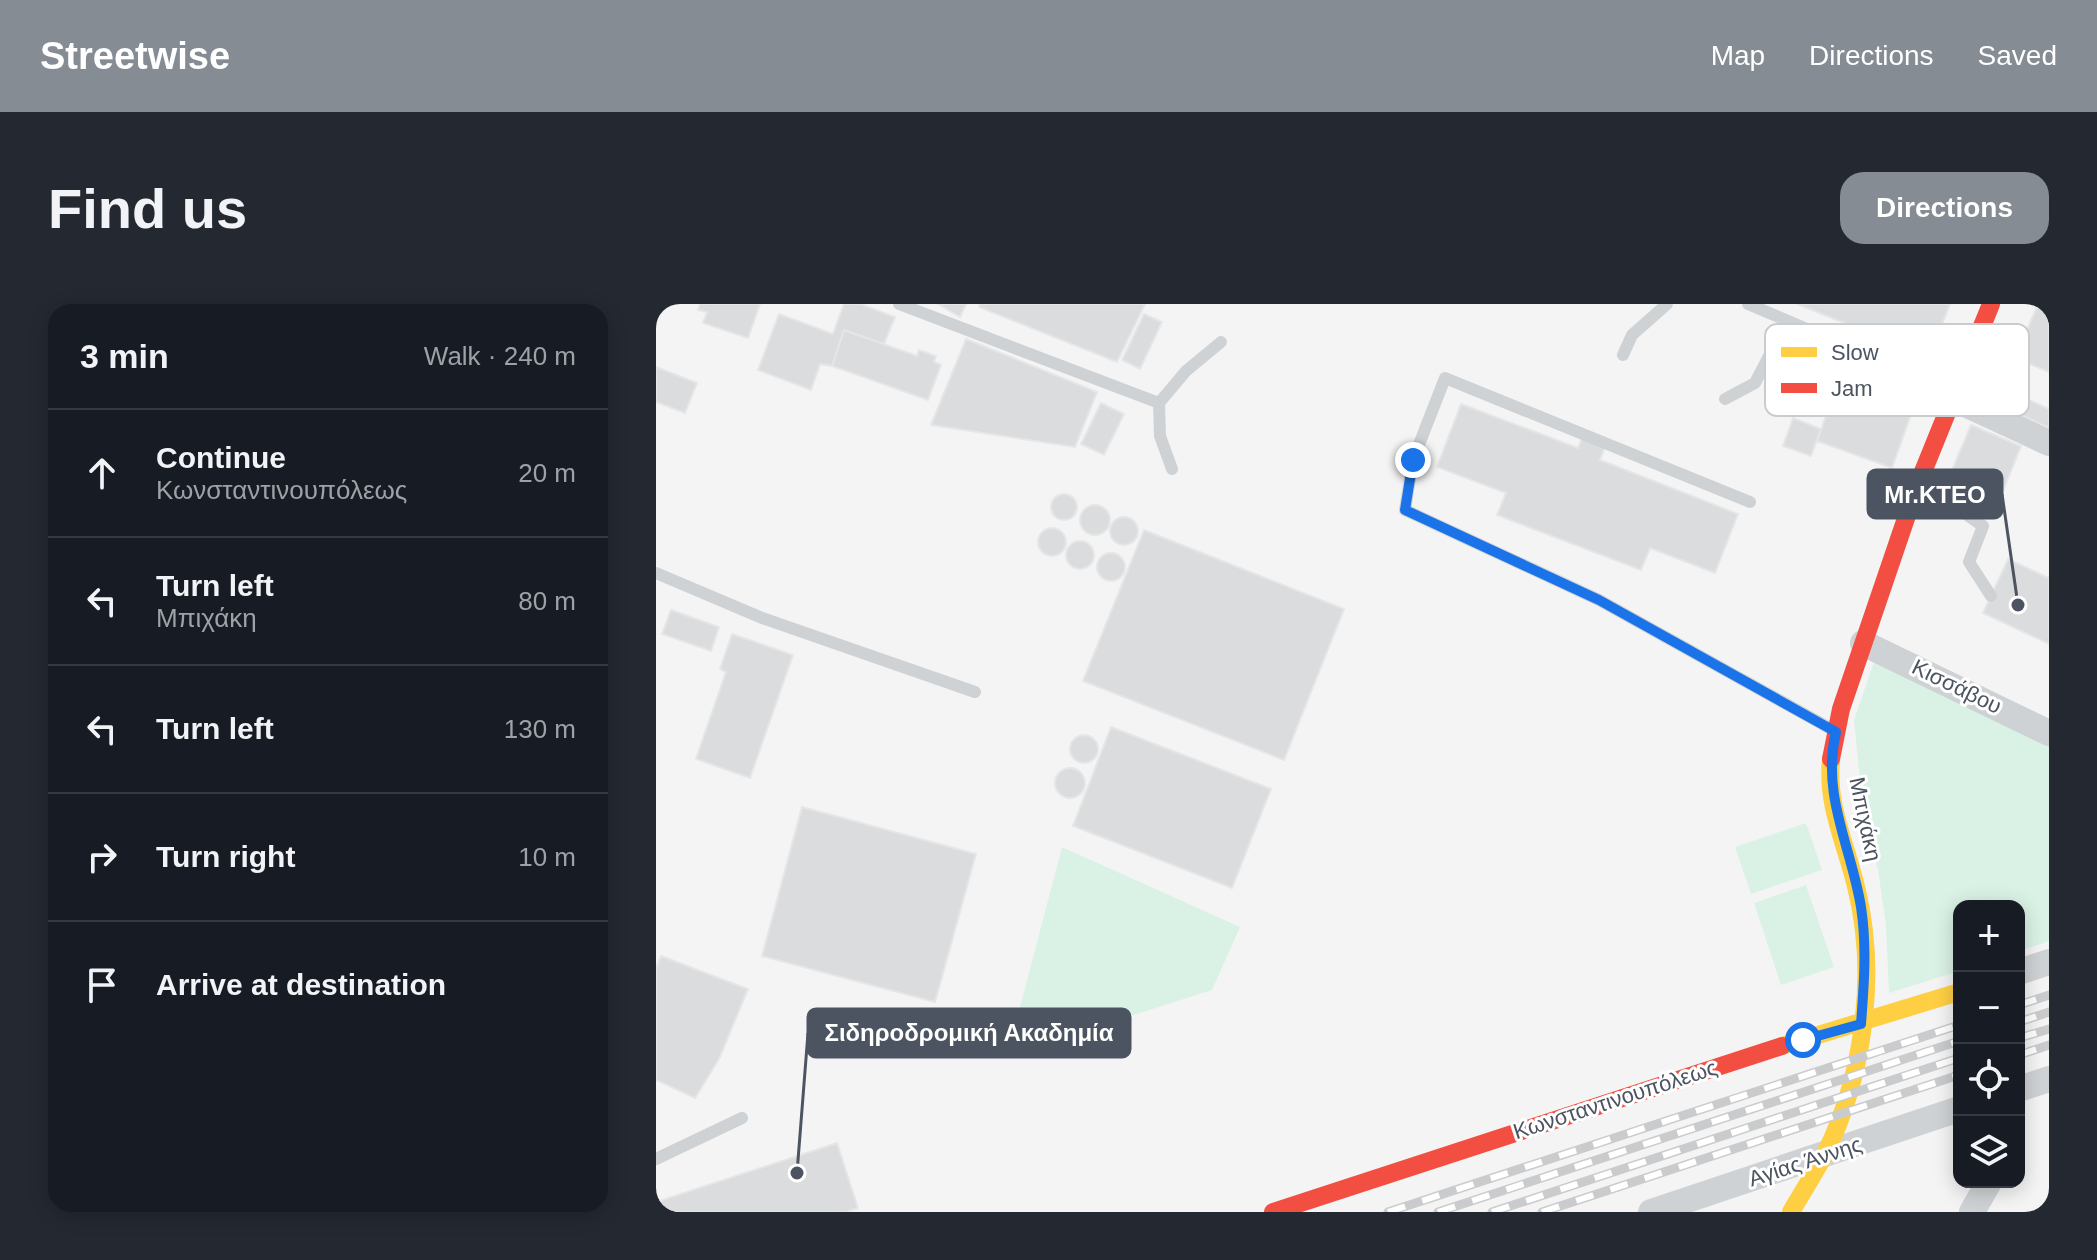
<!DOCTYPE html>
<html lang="en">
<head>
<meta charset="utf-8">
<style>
  body { margin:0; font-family:Helvetica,sans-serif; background:#242831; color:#f1f3f6 }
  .controls { position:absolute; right:24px; bottom:24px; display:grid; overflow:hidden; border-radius:16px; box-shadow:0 4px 20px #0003 }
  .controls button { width:72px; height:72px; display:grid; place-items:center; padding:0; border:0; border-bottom:2px solid #363941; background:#171b24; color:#f1f3f6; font:40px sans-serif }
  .stop { position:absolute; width:24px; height:24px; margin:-18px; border:6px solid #1a73e8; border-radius:50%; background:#fff }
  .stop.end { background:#1a73e8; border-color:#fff; box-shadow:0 2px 8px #0008 }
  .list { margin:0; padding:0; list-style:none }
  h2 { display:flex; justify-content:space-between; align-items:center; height:104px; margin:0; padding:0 32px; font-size:34px }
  h2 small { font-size:26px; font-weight:400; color:#9ea1a6 }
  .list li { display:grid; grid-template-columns:52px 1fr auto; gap:24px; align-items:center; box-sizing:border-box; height:128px; padding:0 32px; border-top:2px solid #363941 }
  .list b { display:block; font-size:30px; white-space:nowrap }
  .list p { margin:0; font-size:26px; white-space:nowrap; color:#9ea1a6 }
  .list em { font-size:26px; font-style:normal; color:#9ea1a6 }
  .icon { flex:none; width:44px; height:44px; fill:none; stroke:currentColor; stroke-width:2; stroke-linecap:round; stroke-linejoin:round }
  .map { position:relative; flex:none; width:1393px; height:908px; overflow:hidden; border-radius:24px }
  header { display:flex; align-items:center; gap:48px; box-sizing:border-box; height:112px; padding:0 40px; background:#868c94; color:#fff }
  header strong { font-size:38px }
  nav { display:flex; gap:44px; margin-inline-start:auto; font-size:28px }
  .intro { display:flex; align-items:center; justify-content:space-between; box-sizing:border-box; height:192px; padding:0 48px }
  h1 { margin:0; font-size:56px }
  .button { padding:20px 36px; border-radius:24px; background:#868c94; color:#fff; font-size:28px; font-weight:700 }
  main { display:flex; gap:48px; padding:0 48px }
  aside { flex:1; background:#171b24; border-radius:24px; box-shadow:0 4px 20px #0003 }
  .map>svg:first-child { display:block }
  .green { fill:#daf2e5 }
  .building { fill:#dbdcde; stroke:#e5e6e7; stroke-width:2 }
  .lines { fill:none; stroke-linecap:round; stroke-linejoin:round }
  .lane { stroke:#cfd2d4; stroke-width:12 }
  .street { stroke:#cfd2d4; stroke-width:26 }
  .slow { stroke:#ffcf43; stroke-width:18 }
  .jam { stroke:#f24e42; stroke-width:18 }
  .rail-casing { stroke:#cacbcd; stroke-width:9 }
  .rail { stroke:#fff; stroke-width:6; stroke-dasharray:18; stroke-linecap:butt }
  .route { stroke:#1a73e8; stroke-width:10 }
  .labels { text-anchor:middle; stroke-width:6; stroke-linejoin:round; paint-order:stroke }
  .street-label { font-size:22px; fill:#4b5460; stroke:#fff }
  .key { fill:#fff; stroke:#c9cccf; stroke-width:2 }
  .key-label { font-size:22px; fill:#4b5460 }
  .leader { fill:none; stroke:#4b5460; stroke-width:3 }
  .callout-dot { fill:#4b5460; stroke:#fff; stroke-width:3 }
  .callout { fill:#4b5460; stroke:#4b5460; stroke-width:3 }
  .callout-label { font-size:24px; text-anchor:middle; font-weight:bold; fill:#fff }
</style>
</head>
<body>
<header>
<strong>Streetwise</strong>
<nav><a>Map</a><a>Directions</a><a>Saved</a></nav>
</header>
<div class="intro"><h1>Find us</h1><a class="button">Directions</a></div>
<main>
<aside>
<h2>3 min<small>Walk · 240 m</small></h2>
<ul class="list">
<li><svg class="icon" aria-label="ahead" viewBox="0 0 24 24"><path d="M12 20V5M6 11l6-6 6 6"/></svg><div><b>Continue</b><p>Κωνσταντινουπόλεως</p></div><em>20 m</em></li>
<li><svg class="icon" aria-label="left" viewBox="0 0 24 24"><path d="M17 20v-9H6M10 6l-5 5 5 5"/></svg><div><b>Turn left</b><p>Μπιχάκη</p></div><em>80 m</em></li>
<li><svg class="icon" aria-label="left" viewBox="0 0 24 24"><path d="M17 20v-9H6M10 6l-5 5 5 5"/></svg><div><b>Turn left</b></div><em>130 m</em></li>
<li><svg class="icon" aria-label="right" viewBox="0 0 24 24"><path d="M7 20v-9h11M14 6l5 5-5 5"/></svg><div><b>Turn right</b></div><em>10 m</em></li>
<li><svg class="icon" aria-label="arrive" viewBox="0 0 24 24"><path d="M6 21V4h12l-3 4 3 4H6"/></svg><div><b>Arrive at destination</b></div></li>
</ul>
</aside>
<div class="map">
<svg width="1393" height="908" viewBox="0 0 1393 908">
  <rect width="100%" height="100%" fill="#f4f4f4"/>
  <path class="green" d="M 1219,355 L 1393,439 L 1393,637 L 1363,647 L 1363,602 L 1303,602 L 1303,667 L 1233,689 L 1230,621 L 1222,566 L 1207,506 L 1198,416 Z
    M 1150,519 L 1166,566 L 1095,590 L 1079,543 Z
    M 406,543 L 584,623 L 556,686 L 371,745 L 363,707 Z
    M 1150,581 L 1178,663 L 1125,681 L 1098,599 Z"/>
  <path class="building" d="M 44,0 L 104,0 L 92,34 L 47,19 L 51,8 L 42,6 Z
    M 188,0 L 204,0 L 239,13 L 228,40 L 188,26 L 176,62 L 164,60 L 155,86 L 102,66 L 123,10 L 177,30 Z
    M 282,0 L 310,0 L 304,13 Z
    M 324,0 L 489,0 L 461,58 L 323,3 Z
    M 1141,0 L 1294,0 L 1273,53 Z
    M 1382,0 L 1393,0 L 1393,68 L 1359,54 Z
    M 488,10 L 506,18 L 484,65 L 466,56 Z
    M 188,26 L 261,52 L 263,46 L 280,52 L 278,58 L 285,61 L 272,96 L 176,62 Z
    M 310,35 L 441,88 L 419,143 L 275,121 Z
    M 0,63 L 41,79 L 29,109 L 0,98 Z
    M 1183,75 L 1258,102 L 1236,164 L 1161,137 Z
    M 1335,78 L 1393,105 L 1393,124 L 1327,93 Z
    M 445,99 L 468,110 L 448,151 L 425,140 Z
    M 805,100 L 922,144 L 926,134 L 949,143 L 944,156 L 1082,210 L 1059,269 L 994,244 L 985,266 L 841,211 L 850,189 L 781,163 Z
    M 1137,114 L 1165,125 L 1155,152 L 1127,142 Z
    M 1315,121 L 1365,142 L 1347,187 L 1296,166 Z
    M395 203a13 13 0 1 1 26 0a13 13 0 1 1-26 0Z
    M424 216a15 15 0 1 1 30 0a15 15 0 1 1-30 0Z
    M454 227a14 14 0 1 1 28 0a14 14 0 1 1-28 0Z
    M382 238a14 14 0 1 1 28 0a14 14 0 1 1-28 0Z
    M 488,226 L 688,305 L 628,456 L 427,377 Z
    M410 251a14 14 0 1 1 28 0a14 14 0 1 1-28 0Z
    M441 263a14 14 0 1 1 28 0a14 14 0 1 1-28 0Z
    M 1352,255 L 1393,274 L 1393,340 L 1327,309 Z
    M 15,306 L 63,323 L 55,347 L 6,330 Z
    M 76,330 L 137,351 L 94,474 L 40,455 L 70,368 L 64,365 Z
    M 455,423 L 615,485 L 576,584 L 417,522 Z
    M414 445a14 14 0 1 1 28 0a14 14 0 1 1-28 0Z
    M399 479a15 15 0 1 1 30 0a15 15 0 1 1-30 0Z
    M 146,503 L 320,550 L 279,698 L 106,652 Z
    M 5,652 L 92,685 L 63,755 L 39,794 L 0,776 L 0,664 Z
    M 181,839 L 202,904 L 189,908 L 0,908 L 0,898 Z"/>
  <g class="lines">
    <path class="lane" d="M 243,0 L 503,99
      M 1092,0 L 1295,86
      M 967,51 L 976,31 L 1011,0
      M 1069,95 L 1099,79 L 1131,17
      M 516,165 L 504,132 L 503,99 L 530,67 L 565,38
      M 1263,187 L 1297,201 L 1327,222 L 1313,258 L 1335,292
      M 1094,198 L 789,74 L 757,156 L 749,206 L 943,296 L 1177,426
      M 0,269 L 106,314 L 319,388
      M 0,855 L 86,814"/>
    <path class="street" d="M 1296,94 L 1393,139
      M 1207,339 L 1393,429
      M 1363,668 L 1393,658
      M 1363,785 L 1393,775
      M 995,908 L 1303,805
      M 1316,908 L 1333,878"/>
    <path class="slow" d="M 1126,742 L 1303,688
      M 1135,908 C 1149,883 1166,859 1177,833 C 1209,758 1220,667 1201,587 C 1191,542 1170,502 1175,455"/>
    <path class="jam" d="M 1175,455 L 1185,405 L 1260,185 L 1335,0
      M 617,908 L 1126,742"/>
    <g class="rail-casing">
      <path id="rail" d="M 1363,701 L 1393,691
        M 1363,718 L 1393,708
        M 1363,734 L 1393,725
        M 1363,751 L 1393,741
        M 732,908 L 1303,721
        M 782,908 L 1303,737
        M 836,908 L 1303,754
        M 886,908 L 1303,771"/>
    </g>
    <use href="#rail" class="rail"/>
  </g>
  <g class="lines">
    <path class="route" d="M 757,156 L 749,206 L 943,296 L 1180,428 C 1165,491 1195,542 1205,603 C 1211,642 1208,681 1205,720 L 1147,736"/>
  </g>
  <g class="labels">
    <g class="street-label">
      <text transform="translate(1301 382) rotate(26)" y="8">Κισσάβου</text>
      <text transform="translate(1210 515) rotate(78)" y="8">Μπιχάκη</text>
      <text transform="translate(959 795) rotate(-18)" y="8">Κωνσταντινουπόλεως</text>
      <text transform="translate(1149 857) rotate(-18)" y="8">Αγίας Άννης</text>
    </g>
  </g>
  <rect x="1109" y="20" width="264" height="92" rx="12" class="key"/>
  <rect x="1125" y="43" width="36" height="10" fill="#ffcf43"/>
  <rect x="1125" y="79" width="36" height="10" fill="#f24e42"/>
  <g class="key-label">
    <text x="1175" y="56">Slow</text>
    <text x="1175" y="92">Jam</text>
  </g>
  <path class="leader" d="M1362 301L1346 190M141 869L152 729"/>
  <g class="callout-dot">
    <circle cx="1362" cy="301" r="8"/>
    <circle cx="141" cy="869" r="8"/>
  </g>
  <g class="callout">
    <rect x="1212" y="166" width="134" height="48" rx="8"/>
    <rect x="152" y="705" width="322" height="48" rx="8"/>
  </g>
  <g class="callout-label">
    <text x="1279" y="199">Mr.KTEO</text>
    <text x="313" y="737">Σιδηροδρομική Ακαδημία</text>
  </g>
</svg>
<div class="controls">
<button>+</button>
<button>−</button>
<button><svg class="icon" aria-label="locate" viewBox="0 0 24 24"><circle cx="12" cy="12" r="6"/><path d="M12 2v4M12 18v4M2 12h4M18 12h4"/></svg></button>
<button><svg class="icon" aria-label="layers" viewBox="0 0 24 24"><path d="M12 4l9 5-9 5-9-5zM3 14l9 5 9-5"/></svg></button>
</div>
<div class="stop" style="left:1147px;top:736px"></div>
<div class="stop end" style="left:757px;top:156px"></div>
</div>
</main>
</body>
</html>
